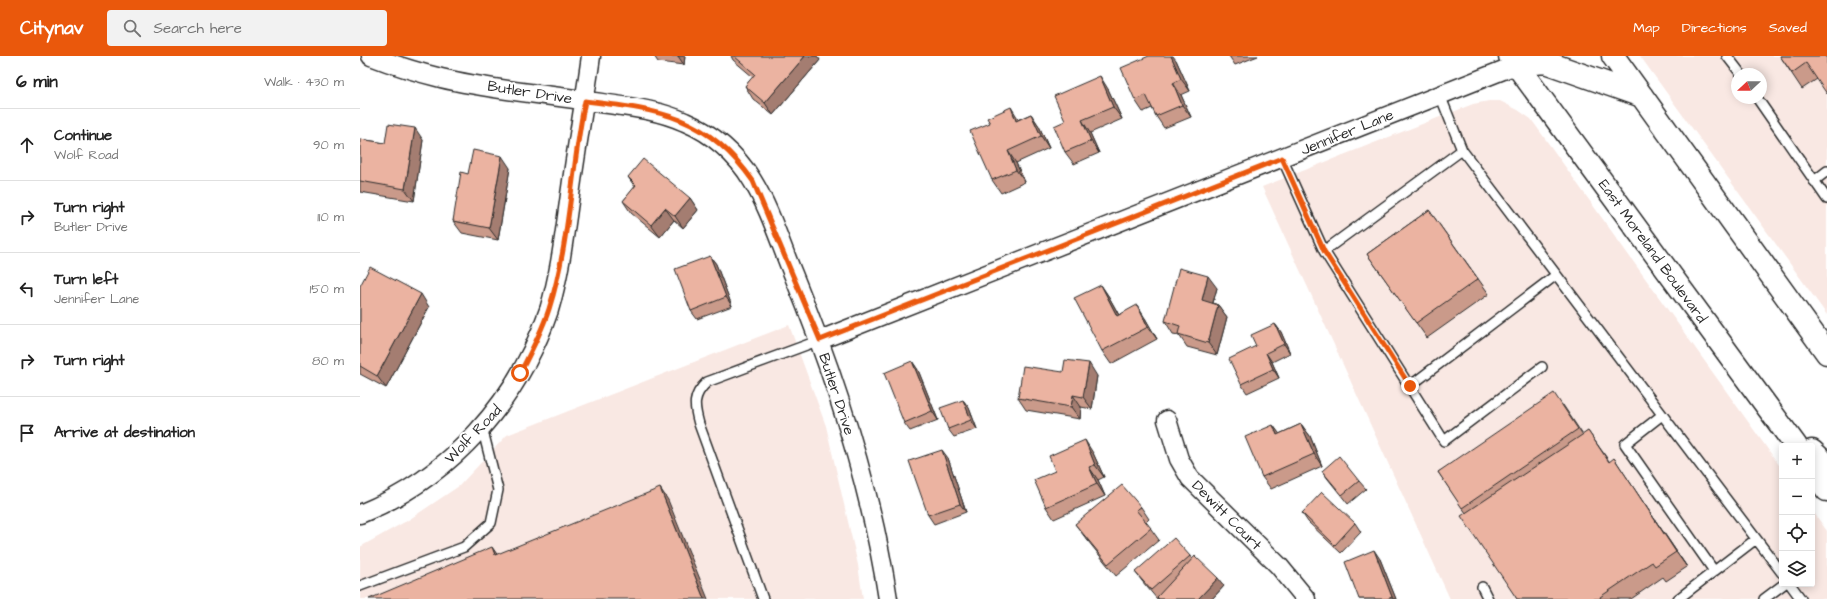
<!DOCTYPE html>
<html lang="en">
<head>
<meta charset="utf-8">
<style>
  body { margin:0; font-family:"Architects Daughter",sans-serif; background:#f2f2f2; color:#222 }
  .controls { position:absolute; right:12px; bottom:12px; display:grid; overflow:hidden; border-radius:4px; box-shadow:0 2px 10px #0003 }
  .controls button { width:36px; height:36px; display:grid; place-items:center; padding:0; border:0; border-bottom:1px solid #e0e0e0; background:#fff; color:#222; font:20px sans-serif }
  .compass { position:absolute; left:1371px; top:12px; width:36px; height:36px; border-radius:50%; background:#fff; box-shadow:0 2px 10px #0003; rotate:248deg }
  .stop { position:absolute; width:12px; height:12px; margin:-9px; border:3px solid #ea580c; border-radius:50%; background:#fff }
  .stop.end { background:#ea580c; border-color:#fff; box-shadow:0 1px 4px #0008 }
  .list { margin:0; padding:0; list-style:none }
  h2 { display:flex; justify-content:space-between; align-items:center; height:52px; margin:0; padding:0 16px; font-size:17px }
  h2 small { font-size:13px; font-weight:400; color:#767676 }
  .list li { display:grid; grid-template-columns:26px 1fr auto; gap:12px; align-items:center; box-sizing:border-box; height:72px; padding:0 16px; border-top:1px solid #e0e0e0 }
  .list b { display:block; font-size:15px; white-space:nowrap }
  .list p { margin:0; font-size:13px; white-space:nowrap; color:#767676 }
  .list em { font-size:13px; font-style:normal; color:#767676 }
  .icon { flex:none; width:22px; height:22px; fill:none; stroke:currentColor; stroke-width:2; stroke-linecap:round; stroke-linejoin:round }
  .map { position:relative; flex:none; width:1467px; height:543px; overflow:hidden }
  header { display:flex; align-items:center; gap:24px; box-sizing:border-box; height:56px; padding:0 20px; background:#ea580c; color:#fff }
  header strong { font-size:19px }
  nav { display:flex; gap:22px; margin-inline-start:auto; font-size:14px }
  .search { width:280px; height:36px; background:#f2f2f2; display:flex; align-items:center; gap:10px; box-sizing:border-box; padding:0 14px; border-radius:4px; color:#767676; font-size:15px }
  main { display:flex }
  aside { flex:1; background:#fff }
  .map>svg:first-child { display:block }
  .built { fill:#f9e8e3; fill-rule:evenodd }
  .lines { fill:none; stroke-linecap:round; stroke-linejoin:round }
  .service-casing { stroke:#2b2b2b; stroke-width:12 }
  .minor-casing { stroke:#2b2b2b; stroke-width:21 }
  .secondary-casing { stroke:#2b2b2b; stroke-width:25 }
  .service { stroke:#fff; stroke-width:9 }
  .minor { stroke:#fff; stroke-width:18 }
  .secondary { stroke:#fff; stroke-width:22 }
  .wall { fill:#ca9a8a; stroke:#2b2b2b }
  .shaded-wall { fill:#a47d71; stroke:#2b2b2b }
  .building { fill:#ebb3a1; stroke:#2b2b2b }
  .route { stroke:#ea580c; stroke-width:5 }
  .labels { text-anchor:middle; stroke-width:4; stroke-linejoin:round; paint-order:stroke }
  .street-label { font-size:15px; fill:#2b2b2b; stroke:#fff }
</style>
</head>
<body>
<header>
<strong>Citynav</strong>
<div class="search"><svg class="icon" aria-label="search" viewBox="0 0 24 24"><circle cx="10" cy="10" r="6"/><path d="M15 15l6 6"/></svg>Search here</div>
<nav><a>Map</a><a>Directions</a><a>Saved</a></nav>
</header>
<main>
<aside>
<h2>6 min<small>Walk · 430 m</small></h2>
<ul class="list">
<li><svg class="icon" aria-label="ahead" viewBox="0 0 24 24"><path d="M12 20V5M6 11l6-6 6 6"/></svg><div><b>Continue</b><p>Wolf Road</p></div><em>90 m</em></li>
<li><svg class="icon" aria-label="right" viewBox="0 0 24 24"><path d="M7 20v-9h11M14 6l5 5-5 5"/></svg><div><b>Turn right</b><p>Butler Drive</p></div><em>110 m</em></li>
<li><svg class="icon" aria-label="left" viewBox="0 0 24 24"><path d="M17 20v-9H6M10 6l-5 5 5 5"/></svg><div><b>Turn left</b><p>Jennifer Lane</p></div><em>150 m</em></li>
<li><svg class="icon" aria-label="right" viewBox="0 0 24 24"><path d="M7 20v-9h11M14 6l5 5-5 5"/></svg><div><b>Turn right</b></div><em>80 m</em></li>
<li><svg class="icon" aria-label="arrive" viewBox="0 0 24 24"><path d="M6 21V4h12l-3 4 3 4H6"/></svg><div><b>Arrive at destination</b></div></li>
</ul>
</aside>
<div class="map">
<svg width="1467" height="543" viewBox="0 0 1467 543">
  <rect width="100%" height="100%" fill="#fff"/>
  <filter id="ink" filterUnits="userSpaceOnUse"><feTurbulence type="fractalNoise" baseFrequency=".025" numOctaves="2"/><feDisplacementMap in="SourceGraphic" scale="8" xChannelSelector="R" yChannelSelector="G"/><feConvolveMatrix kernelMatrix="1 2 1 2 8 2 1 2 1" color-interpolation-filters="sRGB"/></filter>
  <g filter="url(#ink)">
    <path class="built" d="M 1280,0 L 1467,0 L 1467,259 ZM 1377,18 L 1401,18 L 1401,42 L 1377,42 Z
      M 1129,45 L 1140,45 L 1158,54 L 1171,63 L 1422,413 L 1422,528 L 1452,528 L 1452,454 L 1467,475 L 1467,543 L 1090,543 L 902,131 L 1113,48 Z
      M 429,269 L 466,370 L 498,509 L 503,543 L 0,543 L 0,491 L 50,463 L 99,430 L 147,379 Z"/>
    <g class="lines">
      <g class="service-casing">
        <path id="service" d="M 1367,0 L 1381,18
          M 1080,39 L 1102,94
          M 1397,42 L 1467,143
          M 922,102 L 964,195 L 1084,385 L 1182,311
          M 1454,125 L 1467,115
          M 964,195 L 1102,94 L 1422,517
          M 1050,330 L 1196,219
          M 1302,359 L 1265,388 L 1354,515
          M 1430,528 L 1441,543
          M 0,530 L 104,491 L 131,467 L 138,434 L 122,371
          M 1122,531 L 1128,543
          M 403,543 L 339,368 C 334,350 332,340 347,326 L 460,284
          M 1318,543 L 1396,483
          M 1404,543 L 1424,528"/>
      </g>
      <g class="minor-casing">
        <path id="minor" d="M 11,0 C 34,9 57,16 81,22 C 126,33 174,37 221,44 C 256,50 292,51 325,66 C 352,77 377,99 392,124 C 410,153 420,187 433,218 C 476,323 511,431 528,543
          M 460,284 L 1156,9
          M 807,364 L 819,403 L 830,422 L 919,510 L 946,543
          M 0,458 C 90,422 158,345 189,254 C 201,214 205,172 211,132 C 217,88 225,44 231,0"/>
      </g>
      <g class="secondary-casing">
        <path id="secondary" d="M 1150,0 L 1436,390
          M 1253,0 L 1467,297
          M 1156,9 L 1185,6 L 1282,40
          M 1452,395 L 1467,409
          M 1452,413 L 1467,434"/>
      </g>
      <use href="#service" class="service"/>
      <use href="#minor" class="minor"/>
      <use href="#secondary" class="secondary"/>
    </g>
    <path class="wall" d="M 294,0 L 325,0 L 324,9 L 298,6 Z
      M 371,0 L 457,0 L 460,4 L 413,59 L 393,43 L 385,30 L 393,21 L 373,4 Z
      M 869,0 L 898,0 L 875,9 Z
      M 1420,0 L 1467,0 L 1457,23 L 1442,33 Z
      M 816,4 L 830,35 L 821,39 L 831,61 L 804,72 L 796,60 L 792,52 L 783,56 L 775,44 Z
      M 748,33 L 762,63 L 730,77 L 739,97 L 714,108 L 705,96 L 705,65 Z
      M 671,58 L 679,70 L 689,92 L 656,107 L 665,126 L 641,137 L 632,124 L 659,63 Z
      M 0,83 L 25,87 L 63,84 L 54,145 L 0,136 Z
      M 150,112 L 138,184 L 102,177 L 93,165 L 108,118 Z
      M 268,121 L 330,142 L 338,154 L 323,172 L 314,164 L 300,181 L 271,157 L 263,145 L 275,131 Z
      M 1069,154 L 1129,238 L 1067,282 L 1007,198 Z
      M 350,200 L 356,208 L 372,250 L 337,263 L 331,255 Z
      M 741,229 L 749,241 L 759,259 L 785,262 L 797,283 L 751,308 L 742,295 Z
      M 0,230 L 69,251 L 26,332 L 0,318 Z
      M 857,232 L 853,247 L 858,249 L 867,261 L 857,299 L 827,291 L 819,279 L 813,278 L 805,265 Z
      M 915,268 L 921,276 L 930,297 L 912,306 L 919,322 L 887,337 L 881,328 L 896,290 Z
      M 552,305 L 558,314 L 578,364 L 550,375 L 544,367 Z
      M 703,316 L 737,320 L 732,353 L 721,351 L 720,363 L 666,354 L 658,342 Z
      M 603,344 L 609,352 L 617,373 L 594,381 L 588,373 Z
      M 1203,349 L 1223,379 L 1228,375 L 1249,405 L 1264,418 L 1327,511 L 1306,525 L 1303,521 L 1271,543 L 1157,543 L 1106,457 L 1078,416 Z
      M 941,368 L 950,380 L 962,410 L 911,433 L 902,421 L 913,369 L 919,378 Z
      M 733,397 L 744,421 L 738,424 L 745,440 L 694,463 L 686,451 L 695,415 Z
      M 588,402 L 606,456 L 574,468 L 568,459 Z
      M 962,415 L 999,425 L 1006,433 L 988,448 L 968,423 Z
      M 781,451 L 789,463 L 786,466 L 799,484 L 756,520 L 724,480 L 715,468 Z
      M 942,457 L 995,467 L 1001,476 L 981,497 L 948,466 Z
      M 830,500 L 832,503 L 864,530 L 852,543 L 798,543 L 798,542 L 797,543 L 782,525 L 775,516 Z
      M 1020,503 L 1036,543 L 999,543 Z"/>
    <path class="shaded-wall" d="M 318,0 L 325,0 L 324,9 Z
      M 445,0 L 457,0 L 460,4 L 413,59 L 405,47 Z
      M 811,0 L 813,0 L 816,4 L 830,35 L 821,23 Z
      M 740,20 L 748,33 L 762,63 L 753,51 Z
      M 813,27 L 821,39 L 831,61 L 822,49 Z
      M 651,51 L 659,64 L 656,65 Z
      M 671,58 L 679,70 L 689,92 L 681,80 Z
      M 722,64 L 730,77 L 739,97 L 731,85 Z
      M 55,72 L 63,84 L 54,145 L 45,133 Z
      M 648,95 L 656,107 L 665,126 L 656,114 Z
      M 142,100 L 150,112 L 138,184 L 129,172 Z
      M 330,142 L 338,154 L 323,172 L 315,160 Z
      M 305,152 L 314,164 L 300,181 L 291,169 Z
      M 350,200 L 356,208 L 372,250 L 366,241 Z
      M 848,220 L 857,232 L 850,257 L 842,244 Z
      M 741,229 L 749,241 L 766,272 L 757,260 Z
      M 61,238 L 69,251 L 26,332 L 17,320 Z
      M 777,249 L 785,262 L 797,283 L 788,271 Z
      M 858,249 L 867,261 L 857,299 L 848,287 Z
      M 915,268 L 921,276 L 930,297 L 924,288 Z
      M 906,297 L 912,306 L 919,322 L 913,313 Z
      M 552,305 L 558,314 L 578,364 L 572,355 Z
      M 729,307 L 737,320 L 732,353 L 723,341 Z
      M 713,339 L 721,351 L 720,363 L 711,351 Z
      M 603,344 L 609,352 L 617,373 L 611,364 Z
      M 941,368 L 950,380 L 962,410 L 954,398 Z
      M 913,369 L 922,381 L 917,379 Z
      M 725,384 L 733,397 L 744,421 L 735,409 Z
      M 582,394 L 588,402 L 606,456 L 600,448 Z
      M 1254,402 L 1264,418 L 1327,511 L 1316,496 Z
      M 729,411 L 738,424 L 745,440 L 737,428 Z
      M 300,432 L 308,444 L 348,543 L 344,543 Z
      M 132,491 L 141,504 L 135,499 Z
      M 1014,494 L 1020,503 L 1036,543 L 1033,543 L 1032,541 Z
      M 858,522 L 864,530 L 852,543 L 838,543 Z"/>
    <path class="building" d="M 374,0 L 445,0 L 405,47 L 385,30 L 395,18 Z
      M 789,0 L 811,0 L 821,23 L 813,27 L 822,49 L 796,60 L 786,39 L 775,44 L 761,12 Z
      M 1420,0 L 1467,0 L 1467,38 L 1446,7 L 1432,17 Z
      M 740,20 L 753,51 L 722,64 L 731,85 L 705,96 L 694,70 L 705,65 L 694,40 Z
      M 651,51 L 656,65 L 671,58 L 681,80 L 648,95 L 656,114 L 632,124 L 610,75 L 630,67 L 627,62 Z
      M 28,68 L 55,72 L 45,133 L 0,125 L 0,83 L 25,87 Z
      M 113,94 L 142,100 L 129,172 L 93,165 L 101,116 L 108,118 Z
      M 283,103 L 330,142 L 315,160 L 305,152 L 291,169 L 263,145 L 276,129 L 268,121 Z
      M 1069,154 L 1118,223 L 1056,267 L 1007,198 Z
      M 350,200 L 366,241 L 331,255 L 315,213 Z
      M 10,211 L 61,238 L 17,320 L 0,310 L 0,230 Z
      M 819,212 L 848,220 L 842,244 L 858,249 L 848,287 L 818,278 L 820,270 L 805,265 Z
      M 741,229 L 757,260 L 777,249 L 788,271 L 742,295 L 714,242 Z
      M 915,268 L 924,288 L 906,297 L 913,313 L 881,328 L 869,303 L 896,290 L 891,279 Z
      M 705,304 L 729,307 L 723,341 L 713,339 L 711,351 L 658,342 L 663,310 L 703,316 Z
      M 552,305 L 572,355 L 544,367 L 524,317 Z
      M 1194,337 L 1218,373 L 1102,452 L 1078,416 Z
      M 603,344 L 611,364 L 588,373 L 580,352 Z
      M 941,368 L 954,398 L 902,421 L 885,381 L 913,369 L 917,379 Z
      M 1228,375 L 1249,406 L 1254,402 L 1316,496 L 1295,510 L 1292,506 L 1240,541 L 1241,543 L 1157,543 L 1101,460 Z
      M 725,384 L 735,409 L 729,411 L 737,428 L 686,451 L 674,424 L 695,415 L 689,400 Z
      M 582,394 L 600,448 L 568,459 L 549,405 Z
      M 979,400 L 999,425 L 982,439 L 962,415 Z
      M 762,429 L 781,451 L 776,454 L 791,472 L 748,508 L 715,468 Z
      M 300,432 L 344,543 L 9,543 L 132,491 L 135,499 Z
      M 962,436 L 995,467 L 975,489 L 942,457 Z
      M 814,482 L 830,500 L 791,534 L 775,516 Z
      M 1014,494 L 1032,541 L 1027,543 L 999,543 L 985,506 Z
      M 835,500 L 858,522 L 838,543 L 799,543 L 797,541 Z"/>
  </g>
  <g class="lines" filter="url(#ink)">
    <path class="route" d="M 160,317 C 171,296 182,275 189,253 C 210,187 211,113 225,45 C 299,54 347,59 393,125 L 460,284 L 922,102 L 964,195 L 1050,330"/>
  </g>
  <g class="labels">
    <g class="street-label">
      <text transform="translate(170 36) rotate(9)" y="5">Butler Drive</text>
      <text transform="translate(987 76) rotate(-22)" y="5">Jennifer Lane</text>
      <text transform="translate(1293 195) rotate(54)" y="5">East Moreland Boulevard</text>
      <text transform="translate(477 338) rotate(72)" y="5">Butler Drive</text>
      <text transform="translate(113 378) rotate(-46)" y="5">Wolf Road</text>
      <text transform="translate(867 459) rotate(45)" y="5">Dewitt Court</text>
    </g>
  </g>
</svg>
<div class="controls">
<button>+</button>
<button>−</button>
<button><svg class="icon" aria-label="locate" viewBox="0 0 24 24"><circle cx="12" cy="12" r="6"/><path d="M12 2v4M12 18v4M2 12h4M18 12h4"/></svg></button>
<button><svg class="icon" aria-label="layers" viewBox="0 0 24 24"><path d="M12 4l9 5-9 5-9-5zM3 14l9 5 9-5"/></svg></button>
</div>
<svg class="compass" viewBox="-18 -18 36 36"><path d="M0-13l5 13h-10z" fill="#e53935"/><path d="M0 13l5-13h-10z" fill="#767676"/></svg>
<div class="stop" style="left:160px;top:317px"></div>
<div class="stop end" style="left:1050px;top:330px"></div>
</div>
</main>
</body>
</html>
